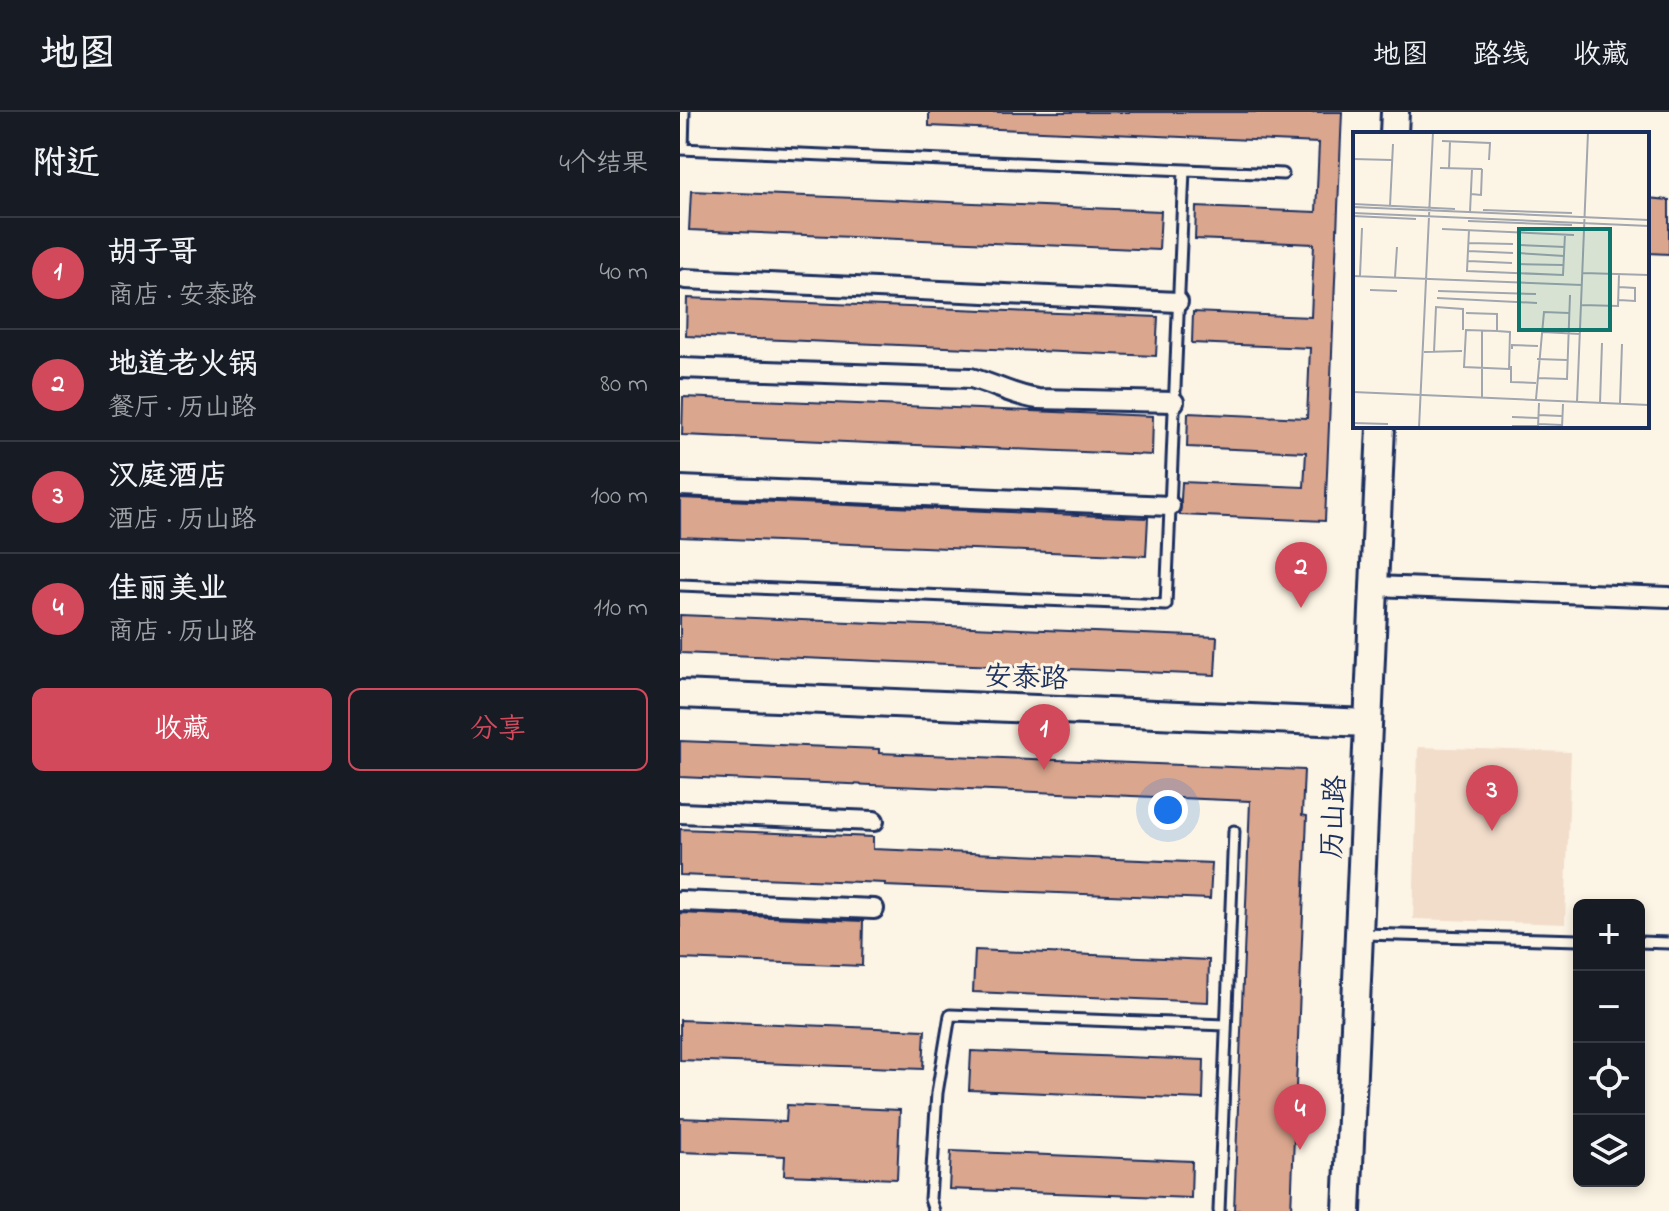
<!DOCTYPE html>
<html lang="zh">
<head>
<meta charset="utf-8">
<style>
  body { margin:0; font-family:"Indie Flower","LXGW WenKai TC",sans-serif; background:#20242c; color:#f1f3f6 }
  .controls { position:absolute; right:24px; bottom:24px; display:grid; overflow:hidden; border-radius:12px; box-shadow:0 4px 12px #0003 }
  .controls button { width:72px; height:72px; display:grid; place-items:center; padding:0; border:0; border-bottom:2px solid #363941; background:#171b24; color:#f1f3f6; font:40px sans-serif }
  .you { position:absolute; left:488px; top:698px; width:28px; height:28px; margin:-20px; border:6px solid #fff; border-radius:50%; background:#1a73e8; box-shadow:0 0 0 12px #1a73e833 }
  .badge { display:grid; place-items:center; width:52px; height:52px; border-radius:50%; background:#d1495b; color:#fff; font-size:26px; font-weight:700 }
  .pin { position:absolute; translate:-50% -66px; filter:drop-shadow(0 2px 4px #0008) }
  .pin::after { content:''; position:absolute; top:42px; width:28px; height:24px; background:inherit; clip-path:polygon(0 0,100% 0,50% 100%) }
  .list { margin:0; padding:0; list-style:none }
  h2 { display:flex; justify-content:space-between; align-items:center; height:104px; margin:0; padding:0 32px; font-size:34px }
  h2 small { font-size:26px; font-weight:400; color:#9ea1a6 }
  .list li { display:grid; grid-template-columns:52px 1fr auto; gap:24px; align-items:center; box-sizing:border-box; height:112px; padding:0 32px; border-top:2px solid #363941 }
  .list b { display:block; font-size:30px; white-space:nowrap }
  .list p { margin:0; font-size:26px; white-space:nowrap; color:#9ea1a6 }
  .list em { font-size:26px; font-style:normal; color:#9ea1a6 }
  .actions { display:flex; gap:16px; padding:24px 32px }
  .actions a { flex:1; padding:18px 0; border:2px solid #d1495b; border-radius:12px; text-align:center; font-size:28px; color:#d1495b }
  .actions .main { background:#d1495b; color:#fff }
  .icon { flex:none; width:44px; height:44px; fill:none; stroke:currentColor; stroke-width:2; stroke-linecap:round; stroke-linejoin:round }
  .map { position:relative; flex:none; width:989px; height:1099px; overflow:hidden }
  header { display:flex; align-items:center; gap:48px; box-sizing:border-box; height:112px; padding:0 40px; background:#171b24; border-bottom:2px solid #363941 }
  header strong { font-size:38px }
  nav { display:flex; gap:44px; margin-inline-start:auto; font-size:28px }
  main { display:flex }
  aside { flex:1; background:#171b24 }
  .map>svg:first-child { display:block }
  .built { fill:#f2ddcb }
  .building { fill:#daa68e; stroke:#1b2f5e; stroke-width:2 }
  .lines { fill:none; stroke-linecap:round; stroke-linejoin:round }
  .lane-casing { stroke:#1b2f5e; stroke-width:15 }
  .street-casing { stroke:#1b2f5e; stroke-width:24 }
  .secondary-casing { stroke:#1b2f5e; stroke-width:32 }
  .lane { stroke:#fcf5e5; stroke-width:9 }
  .street { stroke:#fcf5e5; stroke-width:18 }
  .secondary { stroke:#fcf5e5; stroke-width:26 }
  .labels { text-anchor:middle; stroke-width:6; stroke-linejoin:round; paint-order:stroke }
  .street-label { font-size:28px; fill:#1b2f5e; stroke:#fcf5e5 }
  .inset-road { fill:none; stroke:#a2a6af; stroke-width:2 }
  .view { fill:#0f766e; fill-opacity:0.15; stroke:#0f766e; stroke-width:4 }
  .inset-edge { fill:none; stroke:#1b2f5e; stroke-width:4 }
</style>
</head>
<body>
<header>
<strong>地图</strong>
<nav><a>地图</a><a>路线</a><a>收藏</a></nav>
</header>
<main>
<aside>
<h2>附近<small>4个结果</small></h2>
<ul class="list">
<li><span class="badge">1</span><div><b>胡子哥</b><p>商店 · 安泰路</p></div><em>40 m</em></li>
<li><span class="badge">2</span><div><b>地道老火锅</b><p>餐厅 · 历山路</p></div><em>80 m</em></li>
<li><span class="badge">3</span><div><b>汉庭酒店</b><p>酒店 · 历山路</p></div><em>100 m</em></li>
<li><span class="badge">4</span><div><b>佳丽美业</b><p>商店 · 历山路</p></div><em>110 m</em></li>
</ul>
<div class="actions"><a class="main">收藏</a><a>分享</a></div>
</aside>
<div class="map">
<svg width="989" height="1099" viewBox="0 0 989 1099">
  <rect width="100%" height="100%" fill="#fcf5e5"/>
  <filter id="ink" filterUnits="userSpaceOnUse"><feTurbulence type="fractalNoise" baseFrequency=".0125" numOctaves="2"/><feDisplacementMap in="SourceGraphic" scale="16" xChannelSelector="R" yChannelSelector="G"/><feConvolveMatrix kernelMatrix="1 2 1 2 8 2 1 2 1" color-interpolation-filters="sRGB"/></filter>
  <g filter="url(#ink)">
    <path class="built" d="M 738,635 L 891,640 L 885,812 L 733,807 Z"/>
    <path class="building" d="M 249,0 L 662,0 L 645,409 L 500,403 L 502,370 L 624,375 L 626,340 L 507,335 L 508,301 L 627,306 L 630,236 L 512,231 L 513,200 L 631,205 L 634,132 L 515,127 L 516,95 L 636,100 L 639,31 L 249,14 Z
      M 11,79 L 481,99 L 479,138 L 9,118 Z
      M 967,86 L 989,88 L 989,142 L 967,141 Z
      M 7,186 L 478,205 L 476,244 L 6,224 Z
      M 3,285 L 473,304 L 472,343 L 2,323 Z
      M 0,386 L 468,406 L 466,444 L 0,425 Z
      M 0,503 L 537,525 L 535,563 L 0,541 Z
      M 0,629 L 199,637 L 199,641 L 624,658 L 622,703 L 627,704 L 611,1099 L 554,1098 L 570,689 L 0,665 Z
      M 0,717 L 193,725 L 193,737 L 532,751 L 530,787 L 205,774 L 205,771 L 0,763 Z
      M 0,801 L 183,809 L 182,854 L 0,847 Z
      M 295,838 L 529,848 L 528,890 L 293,880 Z
      M 0,908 L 245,918 L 243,957 L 0,948 Z
      M 291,939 L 524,948 L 523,987 L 289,978 Z
      M 107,993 L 220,998 L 217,1067 L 104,1063 L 105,1044 L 0,1040 L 0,1006 L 106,1010 Z
      M 271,1039 L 512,1049 L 511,1086 L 269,1077 Z"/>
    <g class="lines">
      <g class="lane-casing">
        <path id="lane" d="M 0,37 L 603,62
          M 3,37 L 4,0
          M 0,473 L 486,493 L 504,58
          M 683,822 L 899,828
          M 959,830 L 989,831
          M 254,1099 L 250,1087 L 257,981 L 270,903 L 546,913
          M 539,1099 L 554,719"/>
      </g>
      <g class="street-casing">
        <path id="street" d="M 5,167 L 498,190
          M 0,256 L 291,266 C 314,272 334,284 358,287 L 494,290
          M 0,374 L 490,394
          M 694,474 L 989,485
          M 0,701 L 194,709
          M 0,789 L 194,797"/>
      </g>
      <g class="secondary-casing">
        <path id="secondary" d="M 714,22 L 715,0
          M 0,582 L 688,611
          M 667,1099 L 701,314"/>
      </g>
      <use href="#lane" class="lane"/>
      <use href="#street" class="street"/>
      <use href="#secondary" class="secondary"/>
    </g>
  </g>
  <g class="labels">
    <g class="street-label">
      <text transform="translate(346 564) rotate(2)" y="10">安泰路</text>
      <text transform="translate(652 705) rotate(-87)" y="10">历山路</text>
    </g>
  </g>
  <g transform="translate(673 20)">
    <rect width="296" height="296" fill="#fcf5e5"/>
    <path class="inset-road" d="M 89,9 L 137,11 L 136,28M 0,27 L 39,28M 87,36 L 129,37M 96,36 L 97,9M 118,62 L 128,63 L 129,37M 0,72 L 102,77M 37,74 L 40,12M 0,75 L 296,88M 130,78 L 219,81M 117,80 L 119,37M 0,81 L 296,94M 0,84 L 63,87M 115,89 L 219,93M 89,97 L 221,103M 116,98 L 114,139 L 210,143 L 212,102M 115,111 L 160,112M 166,113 L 212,115M 115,119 L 160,121M 165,121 L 211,124M 115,129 L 159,131M 164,132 L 210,133M 230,141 L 296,143M 0,144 L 229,153M 7,144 L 9,96M 42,145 L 44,115M 17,158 L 44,159M 85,159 L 183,162M 84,166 L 184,171M 266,168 L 282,169 L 282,156 L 266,155M 228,173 L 265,174 L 266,142M 113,181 L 144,182 L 144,199 L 113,198 L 111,235 L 156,237 L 157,200 L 144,199M 190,200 L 227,202M 159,217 L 159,213 L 185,214M 71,220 L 109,219M 81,220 L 83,175 L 110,177 L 110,198M 184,227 L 214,228M 158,234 L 158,250 L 183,251M 184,246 L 214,247 L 217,163M 0,260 L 296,273M 129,265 L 129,198M 183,267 L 191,180 L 216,181M 224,270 L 235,0M 247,271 L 249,211M 267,271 L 269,212M 185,283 L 209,284M 159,285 L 185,286M 0,291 L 35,292M 185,292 L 209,293M 159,294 L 185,294M 66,296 L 80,0M 185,296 L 186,271M 209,296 L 210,272"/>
    <path class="view" d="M 166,97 L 257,97 L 257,198 L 166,198 Z"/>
    <rect width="296" height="296" class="inset-edge"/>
  </g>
</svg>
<div class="controls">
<button>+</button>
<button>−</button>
<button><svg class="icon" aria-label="locate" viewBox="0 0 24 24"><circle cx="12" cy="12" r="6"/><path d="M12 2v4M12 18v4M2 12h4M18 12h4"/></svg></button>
<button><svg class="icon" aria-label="layers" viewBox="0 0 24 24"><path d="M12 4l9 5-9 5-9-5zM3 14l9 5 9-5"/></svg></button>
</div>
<div class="you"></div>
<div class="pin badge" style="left:364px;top:658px">1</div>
<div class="pin badge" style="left:621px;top:496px">2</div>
<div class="pin badge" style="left:812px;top:719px">3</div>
<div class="pin badge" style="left:620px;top:1038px">4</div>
</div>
</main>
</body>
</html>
